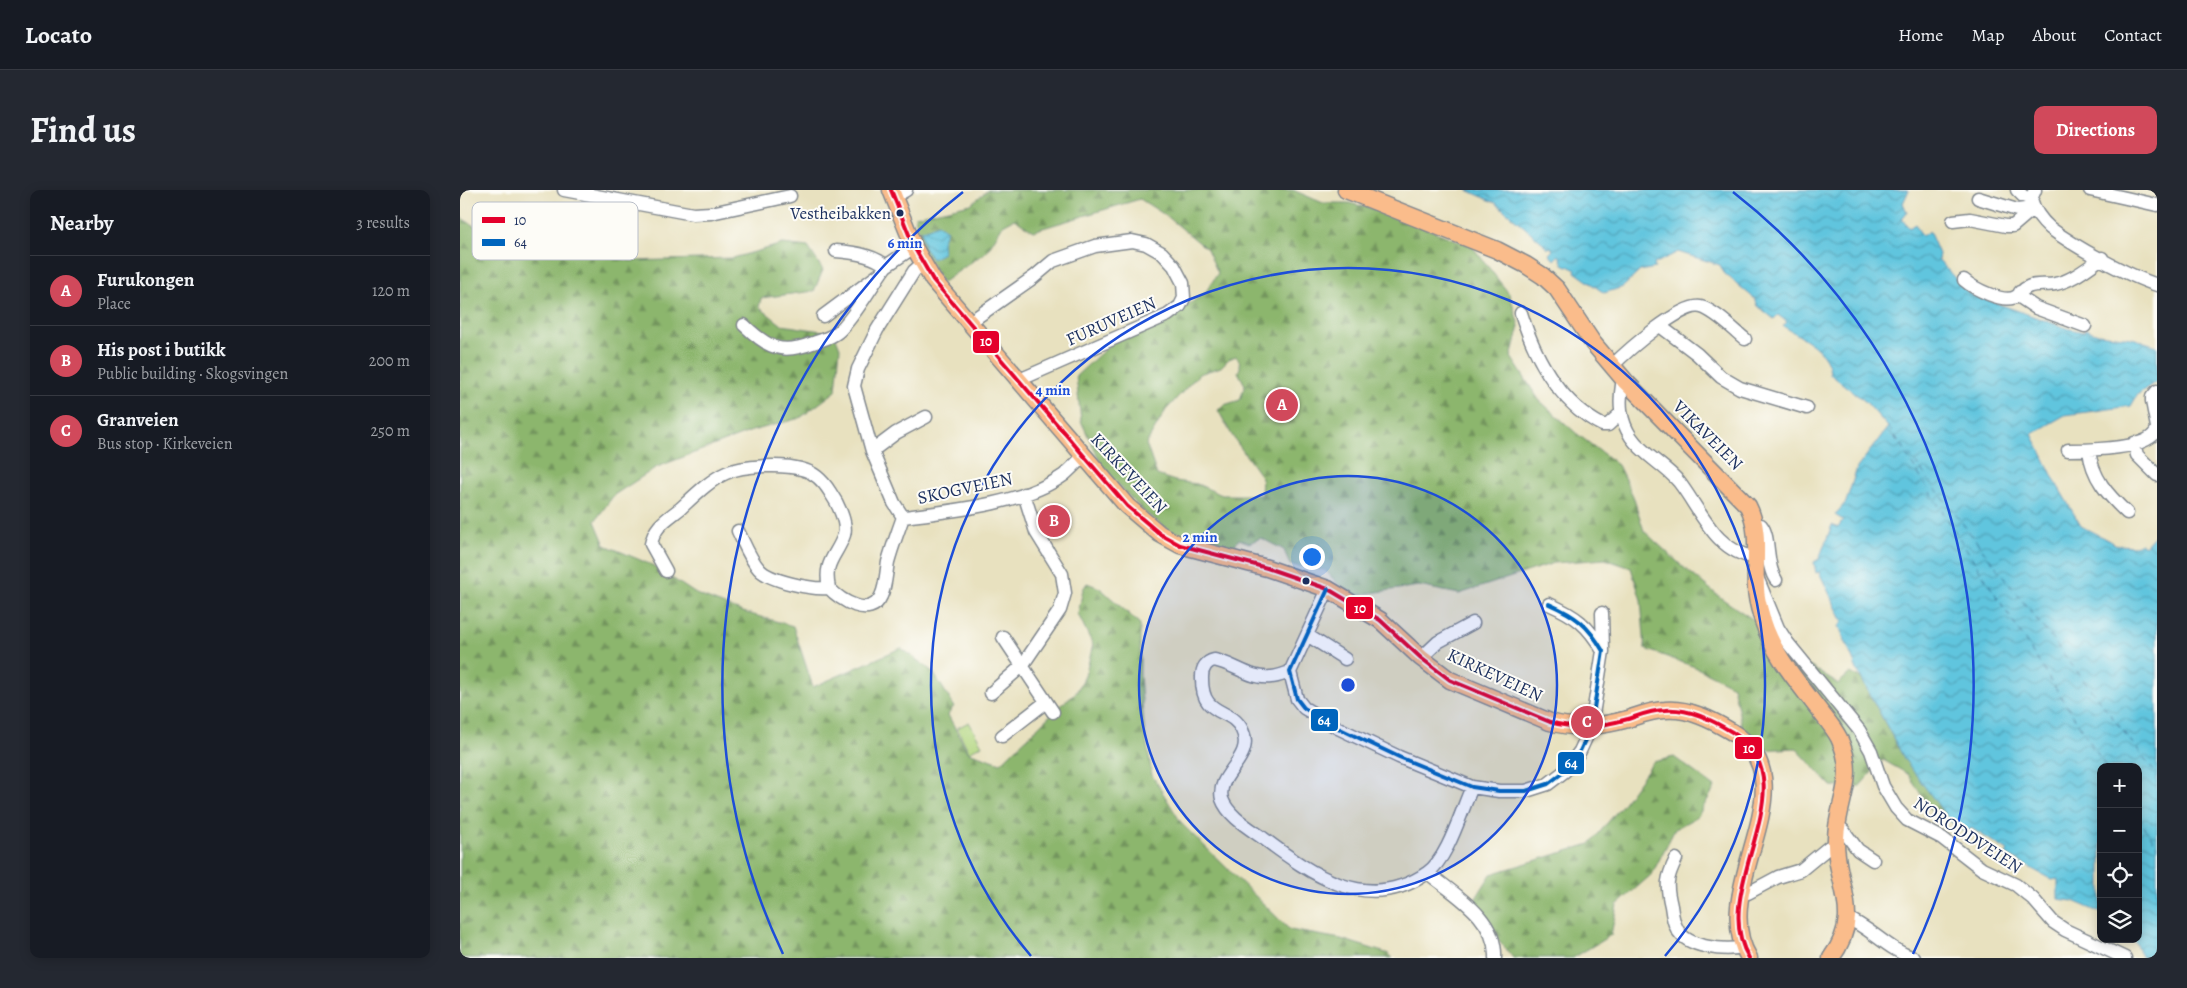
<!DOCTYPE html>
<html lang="en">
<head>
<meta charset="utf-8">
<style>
  body { margin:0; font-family:Alegreya,serif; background:#242831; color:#f1f3f6 }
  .controls { position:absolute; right:15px; bottom:15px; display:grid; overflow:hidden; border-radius:10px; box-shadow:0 2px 12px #0003 }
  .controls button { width:45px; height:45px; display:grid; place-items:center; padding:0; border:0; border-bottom:1px solid #363941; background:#171b24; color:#f1f3f6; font:25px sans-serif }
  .you { position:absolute; left:851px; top:366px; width:18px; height:18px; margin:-12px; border:4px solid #fff; border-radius:50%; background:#1a73e8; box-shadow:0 0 0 8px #1a73e833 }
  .badge { display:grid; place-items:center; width:32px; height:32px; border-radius:50%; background:#d1495b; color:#fff; font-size:16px; font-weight:700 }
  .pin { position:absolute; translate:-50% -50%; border:2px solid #fff; box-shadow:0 1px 5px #0006 }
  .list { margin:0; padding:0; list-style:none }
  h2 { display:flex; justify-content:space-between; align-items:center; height:65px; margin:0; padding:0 20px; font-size:21px }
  h2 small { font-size:16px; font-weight:400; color:#9ea1a6 }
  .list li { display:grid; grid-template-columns:32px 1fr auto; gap:15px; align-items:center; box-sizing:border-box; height:70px; padding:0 20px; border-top:1px solid #363941 }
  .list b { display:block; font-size:19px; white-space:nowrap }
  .list p { margin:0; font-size:16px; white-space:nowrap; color:#9ea1a6 }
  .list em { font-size:16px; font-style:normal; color:#9ea1a6 }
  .icon { flex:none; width:28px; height:28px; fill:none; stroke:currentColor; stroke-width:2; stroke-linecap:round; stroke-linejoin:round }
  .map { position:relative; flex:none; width:1697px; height:768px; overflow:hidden; border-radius:10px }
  header { display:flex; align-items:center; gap:30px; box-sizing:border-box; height:70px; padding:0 25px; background:#171b24; border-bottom:1px solid #363941 }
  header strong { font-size:24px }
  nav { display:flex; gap:28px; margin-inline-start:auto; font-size:18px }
  .intro { display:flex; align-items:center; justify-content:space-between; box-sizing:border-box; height:120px; padding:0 30px }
  h1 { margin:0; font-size:35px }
  .button { padding:12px 22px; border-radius:10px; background:#d1495b; color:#fff; font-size:18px; font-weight:700 }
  main { display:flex; gap:30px; padding:0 30px }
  aside { flex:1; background:#171b24; border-radius:10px; box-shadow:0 2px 12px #0003 }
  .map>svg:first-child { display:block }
  .green { fill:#b1d57e; stroke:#66826e }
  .forest { fill:url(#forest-firs); stroke:#547266; fill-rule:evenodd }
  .water { fill:url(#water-waves); stroke:#3e7a9e }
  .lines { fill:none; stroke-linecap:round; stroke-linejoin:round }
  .ferry { stroke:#305c84; stroke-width:1; stroke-dasharray:6 5; stroke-linecap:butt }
  .minor-casing { stroke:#82888e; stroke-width:15 }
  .major-casing { stroke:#82888e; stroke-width:19 }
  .minor { stroke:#fff; stroke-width:12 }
  .major { stroke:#fabc8b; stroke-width:16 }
  .bus-1-casing { stroke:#fdfcf7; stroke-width:8 }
  .bus-2-casing { stroke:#fdfcf7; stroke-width:8 }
  .bus-1 { stroke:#e4002b; stroke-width:4 }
  .bus-2 { stroke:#0065bd; stroke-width:4 }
  .ring { fill:none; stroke:#1d4ed8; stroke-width:2.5 }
  .bus-dot { fill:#1b2f5e; stroke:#fdfcf7; stroke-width:2 }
  .labels { text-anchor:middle; stroke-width:4; stroke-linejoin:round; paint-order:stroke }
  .bus-label { font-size:17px; fill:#1b2f5e; stroke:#fdfcf7; text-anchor:end }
  .street-label { font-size:18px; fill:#1b2f5e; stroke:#fdfcf7 }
  .key { fill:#fdfcf7; stroke:#b9bec9; stroke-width:1 }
  .key-label { font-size:14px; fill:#1b2f5e }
  .centre { fill:#1d4ed8; stroke:#fdfcf7; stroke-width:2.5 }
  .ring-label { font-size:15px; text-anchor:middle; font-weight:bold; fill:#1d4ed8; stroke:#fdfcf7; stroke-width:4; stroke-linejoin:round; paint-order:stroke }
  .line-badge { stroke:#fdfcf7; stroke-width:2 }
  .badge-label { font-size:14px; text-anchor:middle; font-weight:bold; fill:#fff }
</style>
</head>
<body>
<header>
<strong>Locato</strong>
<nav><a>Home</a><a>Map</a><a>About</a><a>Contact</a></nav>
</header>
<div class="intro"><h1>Find us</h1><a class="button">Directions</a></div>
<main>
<aside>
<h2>Nearby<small>3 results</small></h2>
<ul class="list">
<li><span class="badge">A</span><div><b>Furukongen</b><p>Place</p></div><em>120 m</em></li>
<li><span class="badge">B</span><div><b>His post i butikk</b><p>Public building · Skogsvingen</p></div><em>200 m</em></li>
<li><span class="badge">C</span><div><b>Granveien</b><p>Bus stop · Kirkeveien</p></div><em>250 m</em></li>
</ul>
</aside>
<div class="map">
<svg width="1697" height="768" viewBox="0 0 1697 768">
  <defs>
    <pattern id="forest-firs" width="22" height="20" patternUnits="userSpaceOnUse" patternTransform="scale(1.25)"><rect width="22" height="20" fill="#8cb66d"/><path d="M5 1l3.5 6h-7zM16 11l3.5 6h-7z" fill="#72945d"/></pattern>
    <pattern id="water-waves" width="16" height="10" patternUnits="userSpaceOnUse" patternTransform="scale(1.25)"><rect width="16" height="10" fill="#61c5de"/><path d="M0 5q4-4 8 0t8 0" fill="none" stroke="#4fa0b7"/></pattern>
  </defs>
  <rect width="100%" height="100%" fill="#fdfcf7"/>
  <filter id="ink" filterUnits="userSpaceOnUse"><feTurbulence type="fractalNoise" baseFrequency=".02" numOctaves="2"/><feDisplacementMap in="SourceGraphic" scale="10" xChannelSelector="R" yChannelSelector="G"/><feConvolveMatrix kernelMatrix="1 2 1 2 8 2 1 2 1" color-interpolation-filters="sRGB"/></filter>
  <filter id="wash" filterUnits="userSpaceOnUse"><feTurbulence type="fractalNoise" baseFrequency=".0096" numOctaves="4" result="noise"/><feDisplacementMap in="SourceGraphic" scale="20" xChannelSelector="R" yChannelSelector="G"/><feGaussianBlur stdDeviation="1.12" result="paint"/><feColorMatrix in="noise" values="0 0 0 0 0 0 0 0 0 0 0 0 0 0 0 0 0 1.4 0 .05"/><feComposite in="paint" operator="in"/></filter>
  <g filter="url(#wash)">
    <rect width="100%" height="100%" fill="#e8e1bf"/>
    <path class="green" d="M 509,532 L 522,555 L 509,562 L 497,538 Z"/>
    <path class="forest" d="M 528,0 L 833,0 L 863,13 L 889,13 L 918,20 L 1012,56 L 1050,105 L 1059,136 L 1051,167 L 1079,210 L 1116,243 L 1158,275 L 1173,306 L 1184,341 L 1222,376 L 1261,408 L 1304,437 L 1343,472 L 1378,494 L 1390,483 L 1401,488 L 1445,570 L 1486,625 L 1476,628 L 1448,584 L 1423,570 L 1397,599 L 1371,596 L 1336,558 L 1301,560 L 1283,542 L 1273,496 L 1235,477 L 1185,459 L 1181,410 L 1171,378 L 1145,369 L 1094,373 L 999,404 L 959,396 L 896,405 L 879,395 L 865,380 L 830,375 L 824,360 L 801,348 L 789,353 L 779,349 L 772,359 L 762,361 L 717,346 L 683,321 L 643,278 L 621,231 L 616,186 L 653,152 L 702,133 L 745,103 L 758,83 L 747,59 L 708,27 L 680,9 L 573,41 L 554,29 L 543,35 L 527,61 L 482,93 L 460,55 L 455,26 L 511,14 ZM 776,166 C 780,172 782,175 778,182 L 785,195 L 780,210 L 764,215 L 758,220 L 773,247 L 802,288 L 801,305 L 762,305 L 737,294 L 715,291 L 697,285 L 686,254 L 706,220 L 739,184 L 761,177 L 769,169 Z
      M 0,27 L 19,39 L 170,71 L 273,68 L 323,54 L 348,57 L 363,80 L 354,101 L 301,108 L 299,117 L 322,135 L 374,143 L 380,158 L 376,201 L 340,228 L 292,241 L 197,277 L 154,305 L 135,331 L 145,355 L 192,375 L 236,404 L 283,422 L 333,436 L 353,497 L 441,458 L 473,482 L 494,516 L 488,525 L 508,562 L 541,573 L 602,514 L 616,503 L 625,486 L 633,455 L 618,424 L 623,399 L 627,393 L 640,398 L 680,434 L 680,485 L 684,537 L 692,585 L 722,634 L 830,740 L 881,749 L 929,764 L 933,768 L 0,768 Z
      M 1214,567 L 1255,597 L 1238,626 L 1215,639 L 1192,684 L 1157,715 L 1151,745 L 1113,768 L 1053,768 L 1026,734 L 1013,713 L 1031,684 L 1130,654 L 1163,614 L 1193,572 Z"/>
    <path class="water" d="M 1007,0 L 1449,0 L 1443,13 L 1447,22 L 1442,29 L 1449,38 L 1455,34 L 1462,46 L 1469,41 L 1479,64 L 1478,69 L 1508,103 L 1609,139 L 1624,142 L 1625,139 L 1638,144 L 1672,148 L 1697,156 L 1697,191 L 1678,204 L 1671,216 L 1605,225 L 1572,244 L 1596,293 L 1621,336 L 1657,355 L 1675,356 L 1681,353 L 1685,356 L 1697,343 L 1697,768 L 1683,768 L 1673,749 L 1678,749 L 1678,577 L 1641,577 L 1641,723 L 1613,711 L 1598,709 L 1598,689 L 1592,690 L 1546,664 L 1548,661 L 1511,638 L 1508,642 L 1502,641 L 1490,631 L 1445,570 L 1398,482 L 1379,436 L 1383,432 L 1359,382 L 1356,383 L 1354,372 L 1359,369 L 1372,335 L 1378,338 L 1383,330 L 1375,325 L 1386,312 L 1397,278 L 1428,237 L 1406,212 L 1370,184 C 1370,160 1342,148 1323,136 L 1327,132 L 1318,125 L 1314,129 L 1298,116 L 1295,109 L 1264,83 L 1260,75 L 1218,62 L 1194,74 L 1195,78 L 1180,81 L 1163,97 L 1144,103 L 1115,82 L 1116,80 L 1103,74 L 1099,65 L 1094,70 L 1089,64 L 1093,60 L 1090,57 L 1087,59 L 1083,53 L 1036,13 Z
      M 478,34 L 487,40 L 482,52 L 483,63 L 472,69 L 464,57 L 461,41 Z"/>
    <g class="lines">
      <path class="ferry" d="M 1428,237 L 1697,585
        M 1434,246 L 1646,577
        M 1678,627 L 1697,656"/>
    </g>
  </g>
  <g filter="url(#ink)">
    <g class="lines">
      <g class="minor-casing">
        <path id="minor" d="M 104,0 L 233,24 L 251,23 L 330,6
          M 1557,0 L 1563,6 L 1571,9
          M 1575,0 L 1571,9 C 1574,20 1581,30 1590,38 C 1615,57 1667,85 1697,95
          M 1630,0 L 1697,15
          M 434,7 L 446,0
          M 1518,8 L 1557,20 L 1574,18
          M 1493,31 L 1510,29 L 1546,36 L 1553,36 L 1574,18
          M 376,61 C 391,62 414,65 426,76
          M 1504,90 C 1513,98 1545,115 1557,106 C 1561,103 1563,99 1568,97 C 1576,93 1587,96 1595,94 C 1612,91 1627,78 1642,68
          M 1560,102 L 1561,108 L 1576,118 L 1625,136
          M 1061,123 C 1075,168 1098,212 1142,235 L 1148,235 L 1160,224
          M 363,126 L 421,83 L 426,76 L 454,57
          M 510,132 L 574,87 L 593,71 L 635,56 L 672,51 L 686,54 L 702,63 L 714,76 L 723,93 L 724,108 L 720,116 L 708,125 L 566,187 L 561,191
          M 284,135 C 308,158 321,165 353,153 C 361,150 371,148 378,142 C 392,130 410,99 421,83
          M 1200,136 L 1237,164 L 1261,187 L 1280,198 L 1347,218
          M 1152,176 C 1166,162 1222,112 1241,117 C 1254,120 1274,140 1285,149
          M 1166,192 L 1162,195 C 1159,214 1160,230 1171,247 C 1183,265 1205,275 1219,292 C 1240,319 1256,363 1295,367
          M 1697,201 L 1692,207 L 1692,211 L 1697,237
          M 1674,253 L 1677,265 L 1697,285
          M 1608,260 C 1628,260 1690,260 1697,239
          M 1629,260 C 1632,288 1648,305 1667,323
          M 412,261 L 436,243 L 466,227
          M 443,327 L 434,313 L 412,261 L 394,196 L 398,179 L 417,140 L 454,81 L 462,74
          M 1295,335 L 1301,335 C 1311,347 1305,375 1316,390
          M 278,341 C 284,353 290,369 299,379 C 309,391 353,400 369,398 C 380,410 411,430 421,406 C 426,396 426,383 428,372 C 432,357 438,342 443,327 C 492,321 564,314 604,285 C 611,279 617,272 624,266
          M 206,381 L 191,354 C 195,335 206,330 221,318 C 234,306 250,290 266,283 C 283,275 324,274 341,279 C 354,282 364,292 370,302 C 377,312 388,333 384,345 C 377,366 363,371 369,398
          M 1297,387 L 1318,438 L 1327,452 L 1399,540 L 1411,561 L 1423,596 L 1436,618 L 1447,630 L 1482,648 L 1522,679 L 1556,695 L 1573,709 L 1593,732 L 1605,740 L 1665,768
          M 868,399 L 830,482 L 837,509 L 844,518 L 878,538 L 939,567 L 1012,597 L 1039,601 L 1066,601 L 1088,594 L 1105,581 L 1120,561 L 1131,537 L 1143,461 C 1128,435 1116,426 1089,414
          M 1142,423 L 1143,459
          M 847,445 L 885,469
          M 543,447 L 593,522
          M 961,468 L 978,452 L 1013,433
          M 830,482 C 824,484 817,487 811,487 C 791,490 773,473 754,470 C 746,472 742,478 742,487 C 741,529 771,516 782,540 C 796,568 755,584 762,609 C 768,626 789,638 803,648 C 851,684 907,725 967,683 C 988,669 1001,621 1012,597
          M 531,503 L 562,476 L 600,420 L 605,403 L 602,384 L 576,342 L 564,304
          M 542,546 L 586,512
          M 1377,636 L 1383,640 L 1398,660 L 1413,670
          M 1216,669 C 1206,689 1206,695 1211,716 C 1212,724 1213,732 1217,739 C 1227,758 1265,761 1284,757
          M 968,683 C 995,705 1037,728 1035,768
          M 1279,705 L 1288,703 L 1318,687 L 1341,680 L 1369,657 L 1376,655
          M 1387,728 C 1411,738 1428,760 1454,768"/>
      </g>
      <g class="major-casing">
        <path id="major" d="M 431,0 L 454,57 L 473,90 L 667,316 L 700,344 L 720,355 L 807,378 L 868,399 L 920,430 L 961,468 L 990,490 L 1090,532 C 1117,540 1142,536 1168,529 C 1180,525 1192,520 1205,520 C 1229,518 1252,530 1272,542 C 1354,593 1246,698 1289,768
          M 886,0 L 1037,60 L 1066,75 L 1083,86 L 1097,99 L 1133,153 L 1166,192 L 1288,316 C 1301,341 1294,371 1296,398 C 1296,409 1300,421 1303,431 C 1314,466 1338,492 1359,520 C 1366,529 1374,538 1379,548 C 1398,588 1377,611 1376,648 C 1374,694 1405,722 1371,768"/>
      </g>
      <use href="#minor" class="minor"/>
      <use href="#major" class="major"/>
      <g class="bus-1-casing">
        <path id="bus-1" d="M 431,0 L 454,57 L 473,90 L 667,316 L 700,344 L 720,355 L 807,378 L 868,399 L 920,430 L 961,468 L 990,490 L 1090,532 C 1117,540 1142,536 1168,529 C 1180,525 1192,520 1205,520 C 1229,518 1252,530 1272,542 C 1354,593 1246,698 1289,768"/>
      </g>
      <g class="bus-2-casing">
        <path id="bus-2" d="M 868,399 L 830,482 L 837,509 L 844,518 L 878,538 L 939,567 L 1012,597 L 1039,601 L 1066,601 L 1088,594 L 1105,581 L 1120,561 L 1131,537 L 1143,461 C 1128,435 1116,426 1089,414"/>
      </g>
      <use href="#bus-1" class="bus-1"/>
      <use href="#bus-2" class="bus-2"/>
    </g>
  </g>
  <circle cx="888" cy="495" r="209" fill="#1d4ed8" fill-opacity=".12"/>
  <g class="ring">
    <circle cx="888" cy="495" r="209"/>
    <path d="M571 766A417 417 0 1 1 1205 766"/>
    <path d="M323 764A626 626 0 0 1 503 2M1273 2A626 626 0 0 1 1453 764"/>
  </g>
  <g class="bus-dot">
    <circle cx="440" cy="23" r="4.5"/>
    <circle cx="846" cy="391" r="4.5"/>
  </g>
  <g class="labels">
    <g class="bus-label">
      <text x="431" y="29">Vestheibakken</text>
    </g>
    <g class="street-label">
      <text transform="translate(651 131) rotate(-24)" y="6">FURUVEIEN</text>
      <text transform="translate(1248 245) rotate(45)" y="6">VIKAVEIEN</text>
      <text transform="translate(669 283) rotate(47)" y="6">KIRKEVEIEN</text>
      <text transform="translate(505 298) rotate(-12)" y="6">SKOGVEIEN</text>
      <text transform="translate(1035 485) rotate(25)" y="6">KIRKEVEIEN</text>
      <text transform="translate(1508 645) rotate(33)" y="6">NORODDVEIEN</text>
    </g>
  </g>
  <rect x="12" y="12" width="166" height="58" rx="8" class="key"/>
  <rect x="22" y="27" width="23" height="6" fill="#e4002b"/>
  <rect x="22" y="49" width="23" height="7" fill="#0065bd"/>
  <g class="key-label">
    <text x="54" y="35">10</text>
    <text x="54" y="57">64</text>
  </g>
  <circle cx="888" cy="495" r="8" class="centre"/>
  <g class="ring-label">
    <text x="445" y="58">6 min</text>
    <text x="593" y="205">4 min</text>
    <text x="740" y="352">2 min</text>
  </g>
  <g class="line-badge">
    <rect x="512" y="140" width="28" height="24" rx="5" fill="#e4002b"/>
    <rect x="885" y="406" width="29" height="24" rx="5" fill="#e4002b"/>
    <rect x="850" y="518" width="29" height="24" rx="5" fill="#0065bd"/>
    <rect x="1274" y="546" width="29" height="24" rx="5" fill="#e4002b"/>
    <rect x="1097" y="561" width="28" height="24" rx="5" fill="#0065bd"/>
  </g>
  <g class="badge-label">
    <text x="526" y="156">10</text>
    <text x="900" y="423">10</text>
    <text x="864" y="535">64</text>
    <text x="1289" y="563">10</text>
    <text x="1111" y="578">64</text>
  </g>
</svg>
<div class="controls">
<button>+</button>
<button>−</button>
<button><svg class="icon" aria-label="locate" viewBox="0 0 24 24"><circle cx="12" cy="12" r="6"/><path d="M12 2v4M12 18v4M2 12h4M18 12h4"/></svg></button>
<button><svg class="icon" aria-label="layers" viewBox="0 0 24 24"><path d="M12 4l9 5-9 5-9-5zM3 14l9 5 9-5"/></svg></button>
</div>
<div class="you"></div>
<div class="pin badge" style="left:822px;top:215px">A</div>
<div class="pin badge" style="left:594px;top:331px">B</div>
<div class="pin badge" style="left:1127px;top:532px">C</div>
</div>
</main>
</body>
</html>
